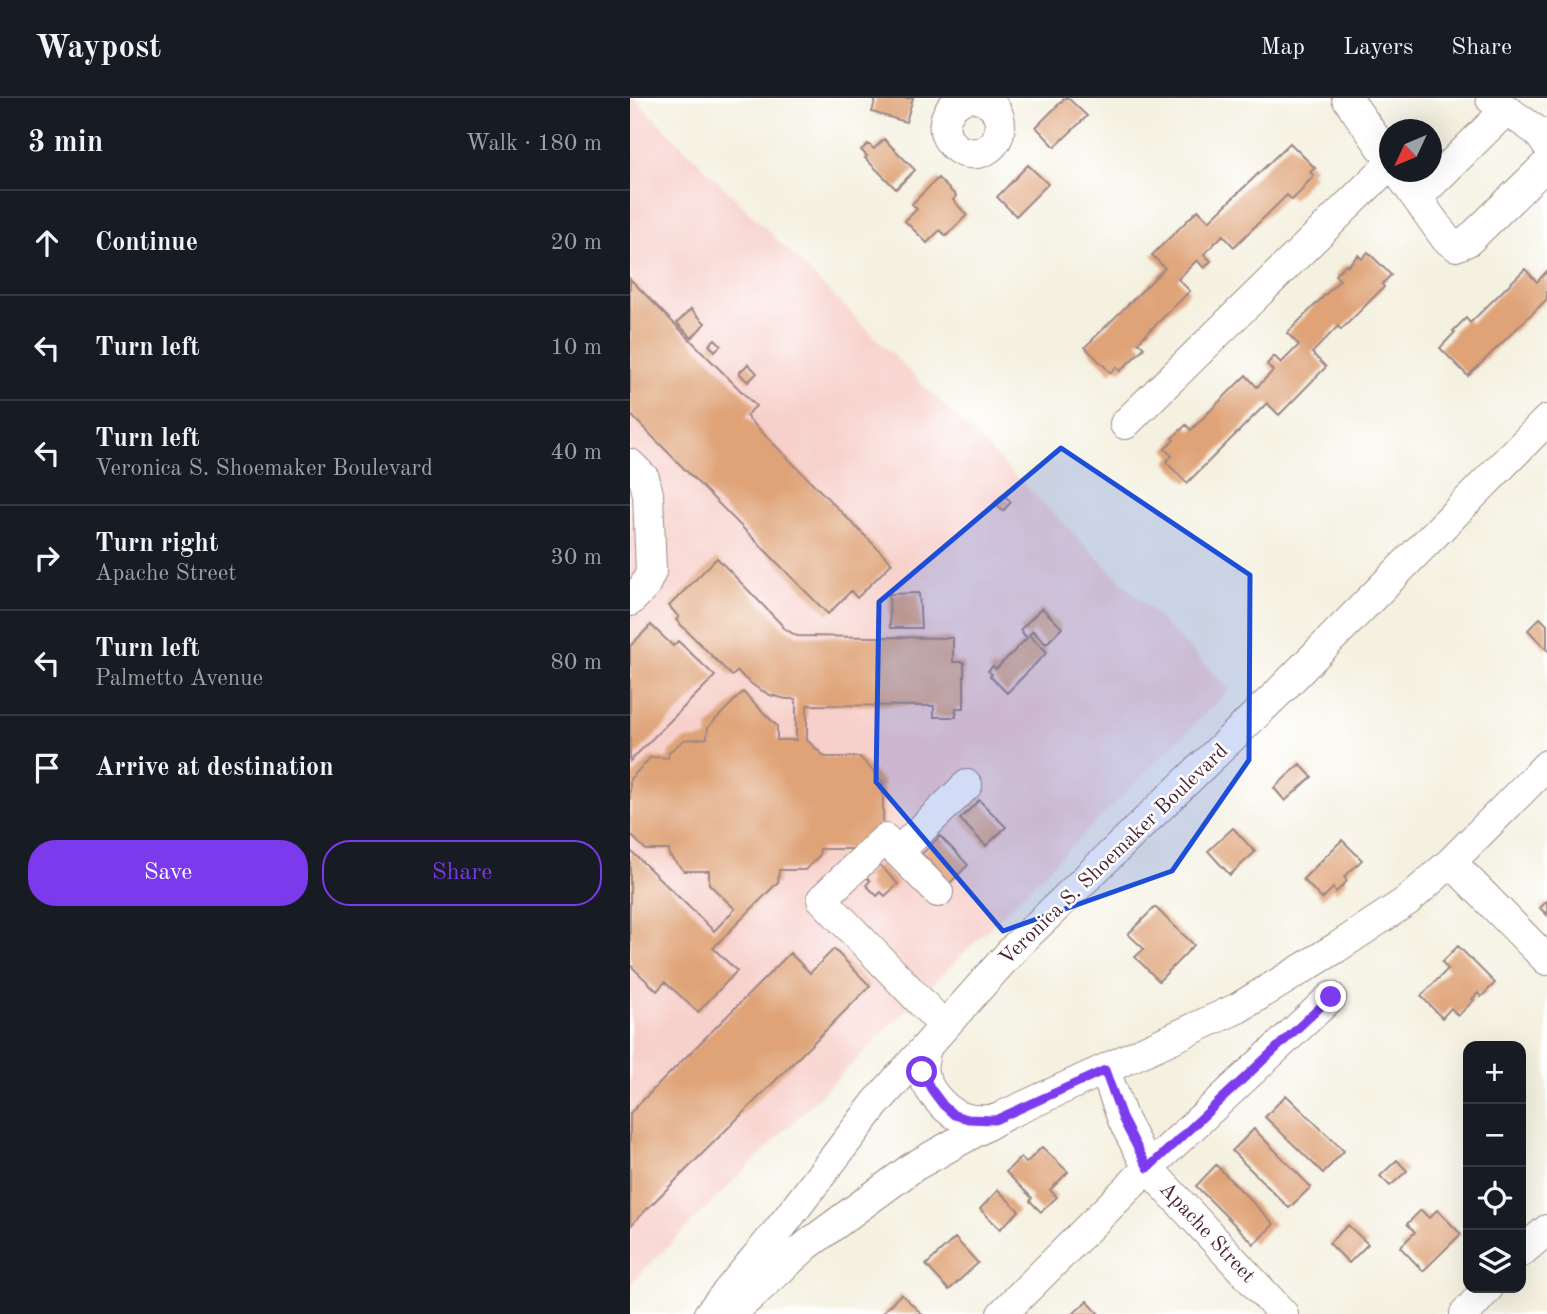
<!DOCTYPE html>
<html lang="en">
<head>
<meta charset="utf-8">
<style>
  body { margin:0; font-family:"Old Standard TT",serif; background:#20242c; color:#f1f3f6 }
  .controls { position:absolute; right:21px; bottom:21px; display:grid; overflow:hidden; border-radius:14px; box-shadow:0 7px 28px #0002 }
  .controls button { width:63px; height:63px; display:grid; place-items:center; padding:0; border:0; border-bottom:2px solid #363941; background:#171b24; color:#f1f3f6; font:35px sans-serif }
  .compass { position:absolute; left:749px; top:21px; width:63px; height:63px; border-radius:50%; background:#171b24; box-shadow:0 7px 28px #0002; rotate:226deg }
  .stop { position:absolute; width:21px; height:21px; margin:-16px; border:5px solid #7c3aed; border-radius:50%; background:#fff }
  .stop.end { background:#7c3aed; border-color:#fff; box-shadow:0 2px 7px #0008 }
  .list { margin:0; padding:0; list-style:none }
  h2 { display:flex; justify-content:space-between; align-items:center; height:91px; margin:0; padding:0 28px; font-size:30px }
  h2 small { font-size:23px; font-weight:400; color:#9ea1a6 }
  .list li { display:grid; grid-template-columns:46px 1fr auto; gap:21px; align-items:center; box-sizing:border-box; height:105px; padding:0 28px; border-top:2px solid #363941 }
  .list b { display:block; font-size:26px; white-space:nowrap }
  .list p { margin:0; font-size:23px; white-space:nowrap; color:#9ea1a6 }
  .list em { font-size:23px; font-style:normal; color:#9ea1a6 }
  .actions { display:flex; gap:14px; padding:21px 28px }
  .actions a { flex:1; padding:16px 0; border:2px solid #7c3aed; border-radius:28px; text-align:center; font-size:24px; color:#7c3aed }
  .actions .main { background:#7c3aed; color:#fff }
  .icon { flex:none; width:38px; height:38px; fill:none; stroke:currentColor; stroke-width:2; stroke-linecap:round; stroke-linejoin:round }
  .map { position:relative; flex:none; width:917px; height:1216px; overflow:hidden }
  header { display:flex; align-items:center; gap:42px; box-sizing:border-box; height:98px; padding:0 35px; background:#171b24; border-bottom:2px solid #363941 }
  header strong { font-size:33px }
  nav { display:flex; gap:38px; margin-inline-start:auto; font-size:24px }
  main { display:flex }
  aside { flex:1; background:#171b24 }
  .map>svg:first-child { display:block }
  .built { fill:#f7d0cb }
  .building { fill:#dfa377 }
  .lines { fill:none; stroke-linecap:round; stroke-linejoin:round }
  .minor-casing { stroke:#9f8886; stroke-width:32 }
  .minor { stroke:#fff; stroke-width:30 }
  .route { stroke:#7c3aed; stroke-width:9 }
  .marked { fill:#1d4ed8; fill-opacity:0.2; stroke:#1d4ed8; stroke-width:5; stroke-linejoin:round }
  .labels { text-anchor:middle; stroke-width:5; stroke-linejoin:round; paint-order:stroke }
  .street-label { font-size:21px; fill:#4a1f2b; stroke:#fff }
</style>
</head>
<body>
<header>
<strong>Waypost</strong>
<nav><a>Map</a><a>Layers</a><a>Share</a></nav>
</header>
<main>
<aside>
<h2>3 min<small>Walk · 180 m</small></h2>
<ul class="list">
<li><svg class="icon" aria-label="ahead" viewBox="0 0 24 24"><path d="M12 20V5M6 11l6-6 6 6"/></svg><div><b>Continue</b></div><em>20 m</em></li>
<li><svg class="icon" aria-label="left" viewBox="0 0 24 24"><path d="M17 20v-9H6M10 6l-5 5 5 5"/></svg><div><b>Turn left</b></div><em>10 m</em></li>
<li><svg class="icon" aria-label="left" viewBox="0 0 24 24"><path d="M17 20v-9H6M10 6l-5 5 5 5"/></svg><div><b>Turn left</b><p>Veronica S. Shoemaker Boulevard</p></div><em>40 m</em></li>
<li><svg class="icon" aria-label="right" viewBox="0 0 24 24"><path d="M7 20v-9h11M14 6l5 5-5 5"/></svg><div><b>Turn right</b><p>Apache Street</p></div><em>30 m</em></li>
<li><svg class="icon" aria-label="left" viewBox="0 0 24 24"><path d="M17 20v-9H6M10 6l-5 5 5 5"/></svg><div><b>Turn left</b><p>Palmetto Avenue</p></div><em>80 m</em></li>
<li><svg class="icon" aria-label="arrive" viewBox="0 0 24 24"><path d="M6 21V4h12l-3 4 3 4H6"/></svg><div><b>Arrive at destination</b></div></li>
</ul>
<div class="actions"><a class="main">Save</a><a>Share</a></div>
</aside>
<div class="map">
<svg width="917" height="1216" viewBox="0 0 917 1216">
  <rect width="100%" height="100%" fill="#fff"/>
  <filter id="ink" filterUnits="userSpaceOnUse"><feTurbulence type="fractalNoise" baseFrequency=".0143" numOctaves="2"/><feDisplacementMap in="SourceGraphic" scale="14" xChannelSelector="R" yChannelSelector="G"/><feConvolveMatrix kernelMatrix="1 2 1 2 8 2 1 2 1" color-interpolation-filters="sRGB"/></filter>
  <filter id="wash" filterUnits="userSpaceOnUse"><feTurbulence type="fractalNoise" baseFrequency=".00686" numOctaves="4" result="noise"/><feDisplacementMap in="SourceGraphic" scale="28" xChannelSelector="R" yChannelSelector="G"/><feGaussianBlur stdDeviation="1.57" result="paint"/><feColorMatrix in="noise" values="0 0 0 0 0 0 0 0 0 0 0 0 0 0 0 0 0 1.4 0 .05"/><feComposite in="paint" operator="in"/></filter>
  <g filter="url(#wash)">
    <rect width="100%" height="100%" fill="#f4f1e0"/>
    <path class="built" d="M 0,0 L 4,0 L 600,591 L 0,1186 Z"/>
    <g id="blocks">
      <path class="building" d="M 246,0 L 283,0 L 276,24 L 242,14 Z
        M 435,0 L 438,0 L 457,18 L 425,49 L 406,29 Z
        M 254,41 L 285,72 L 266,91 L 235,60 L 237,58 L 231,52 L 238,46 L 244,51 Z
        M 660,45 L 685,70 L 680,74 L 684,78 L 673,89 L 674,90 L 662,102 L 657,97 L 604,149 L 593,137 L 574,156 L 581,163 L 574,170 L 567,162 L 548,181 L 560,193 L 508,244 L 514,250 L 490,273 L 486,269 L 481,275 L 455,249 L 535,170 L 522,157 L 568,112 L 579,123 Z
        M 398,67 L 418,86 L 386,118 L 367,99 Z
        M 308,80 L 326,98 L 323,102 L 337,117 L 316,138 L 310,132 L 297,145 L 275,123 L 287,111 L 282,106 Z
        M 738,154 L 761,177 L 752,186 L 754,189 L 711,232 L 708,228 L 682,255 L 696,269 L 649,317 L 637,305 L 557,385 L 536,364 L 542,358 L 535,351 L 544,342 L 542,340 L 556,327 L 561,332 L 616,277 L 627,289 L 643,273 L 637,266 L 644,258 L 651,265 L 669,247 L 657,235 L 710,182 L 705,177 L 716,166 L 718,168 L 728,157 L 732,161 Z
        M 895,171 L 907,184 L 917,173 L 917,201 L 838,278 L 810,250 L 825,234 L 823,233 L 836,220 L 840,225 Z
        M 0,181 L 126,308 L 116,318 L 262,465 L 227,500 L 221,493 L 198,516 L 0,316 Z
        M 61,211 L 75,225 L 62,240 L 47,225 Z
        M 85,241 L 91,247 L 85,253 L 79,247 Z
        M 118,266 L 127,275 L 118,284 L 109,275 Z
        M 373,396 L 381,404 L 373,413 L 365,405 Z
        M 87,460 L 153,528 L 152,529 L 167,538 L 323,540 L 323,564 L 334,564 L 334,610 L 326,610 L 326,619 L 304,619 L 304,608 L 177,607 L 177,642 L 195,659 L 230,659 L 253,684 L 253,725 L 227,751 L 190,751 L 189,758 L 175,772 L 149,772 L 148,784 L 83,850 L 107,873 L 68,914 L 35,884 L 27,893 L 0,867 L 0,752 L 84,833 L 105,811 L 79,786 L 79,773 L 54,773 L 39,757 L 39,752 L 16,752 L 0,736 L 0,681 L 21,659 L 38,660 L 39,654 L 54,642 L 77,640 L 78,629 L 113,594 L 147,628 L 147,642 L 166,642 L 166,601 L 156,601 L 140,597 L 127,590 L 114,580 L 108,573 L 102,578 L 46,522 L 49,519 L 39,508 Z
        M 289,495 L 291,530 L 260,530 L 259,496 Z
        M 412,510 L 432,530 L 416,546 L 403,533 L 399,537 L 417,554 L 377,595 L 360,578 L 362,576 L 358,573 L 363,568 L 366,571 L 397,540 L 390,532 Z
        M 910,520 L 917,527 L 917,552 L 898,532 Z
        M 21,527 L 43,548 L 48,543 L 85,578 L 0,663 L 0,548 Z
        M 670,666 L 682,679 L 655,703 L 644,690 Z
        M 349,702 L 376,729 L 356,748 L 330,721 Z
        M 603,730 L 625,754 L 600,777 L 578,753 Z
        M 310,738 L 338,767 L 320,785 L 292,756 Z
        M 712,742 L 732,762 L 714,779 L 717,783 L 706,794 L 703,790 L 692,801 L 673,781 Z
        M 249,766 L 268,786 L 255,798 L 251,794 L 247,798 L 236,787 L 240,783 L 236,778 Z
        M 917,803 L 917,817 L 910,810 Z
        M 525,809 L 564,847 L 529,883 L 505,859 L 514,851 L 498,836 Z
        M 828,848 L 865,885 L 851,899 L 848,895 L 842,901 L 844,902 L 828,918 L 821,910 L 812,920 L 791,898 L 818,871 L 812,864 Z
        M 204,851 L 240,888 L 0,1128 L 0,1015 L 160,855 L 180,875 Z
        M 656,997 L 714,1053 L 693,1075 L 635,1019 Z
        M 624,1031 L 681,1089 L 659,1110 L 602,1053 Z
        M 412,1049 L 438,1074 L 420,1092 L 427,1099 L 411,1114 L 400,1103 L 402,1100 L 376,1074 L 391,1059 L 396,1065 Z
        M 767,1062 L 777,1073 L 760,1088 L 750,1078 Z
        M 586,1067 L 644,1126 L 624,1146 L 566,1088 Z
        M 368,1092 L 389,1113 L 370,1131 L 350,1111 Z
        M 791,1112 L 799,1120 L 807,1112 L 831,1136 L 793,1173 L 770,1149 L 785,1134 L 777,1126 Z
        M 718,1127 L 738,1146 L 719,1165 L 699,1145 Z
        M 325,1140 L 348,1165 L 319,1192 L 296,1167 Z
        M 271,1196 L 292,1216 L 251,1216 Z
        M 457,1203 L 469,1216 L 443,1216 Z"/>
    </g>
  </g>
  <g filter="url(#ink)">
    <use href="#blocks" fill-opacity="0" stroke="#9f8886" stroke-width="2"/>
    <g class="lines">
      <g class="minor-casing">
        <path id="minor" d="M 336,0 C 319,7 307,26 320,44 C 324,49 331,54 338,55 C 374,60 383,8 347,0
          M 717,0 L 760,61
          M 861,1 L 908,34 L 917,47
          M 768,74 L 816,141 L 826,148 L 838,143 L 917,66
          M 787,100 L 876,12
          M 495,326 L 760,66
          M 0,366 L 14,380 L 18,396 L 21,474 L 14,489 L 0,503
          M 268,754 L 337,687
          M 821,764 L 917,862
          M 308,794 L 255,741 L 192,801 L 314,928
          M 296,949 C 295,957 291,968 293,976 C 299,995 318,1017 338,1021 C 347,1023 357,1022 365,1022
          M 475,972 L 493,1022 L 518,1070 L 653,1216
          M 891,1154 L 917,1132
          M 79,1216 L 151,1129 L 246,1005 L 387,847 L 647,596 L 917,322
          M 101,1216 L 177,1147 L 283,1069 L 375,1017 L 608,910 L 706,850 L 777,803 L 821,764 L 917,667
          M 372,1216 L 518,1070 L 701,899
          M 835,1216 L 858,1190"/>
      </g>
      <use href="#minor" class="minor"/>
    </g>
  </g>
  <g class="lines" filter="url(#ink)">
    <path class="route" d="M 292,974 L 301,991 L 313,1007 L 324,1017 L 338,1021 L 365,1022 L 475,972 L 493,1022 L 518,1070 L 701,899"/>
  </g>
  <path class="marked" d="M 431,350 L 620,477 L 619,662 L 542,773 L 373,833 L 246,684 L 249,504 Z"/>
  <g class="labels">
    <g class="street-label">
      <text transform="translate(483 756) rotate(-44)" y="7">Veronica S. Shoemaker Boulevard</text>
      <text transform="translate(578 1134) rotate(47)" y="7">Apache Street</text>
    </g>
  </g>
</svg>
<div class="controls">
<button>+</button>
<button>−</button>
<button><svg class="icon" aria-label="locate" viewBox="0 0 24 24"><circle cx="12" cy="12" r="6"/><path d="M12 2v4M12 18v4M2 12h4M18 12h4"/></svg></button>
<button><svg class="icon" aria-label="layers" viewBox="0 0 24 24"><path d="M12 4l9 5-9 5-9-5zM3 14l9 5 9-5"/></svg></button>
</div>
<svg class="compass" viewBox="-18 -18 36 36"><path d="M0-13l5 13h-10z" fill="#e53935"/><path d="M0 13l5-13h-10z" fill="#9ea1a6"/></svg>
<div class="stop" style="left:292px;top:974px"></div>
<div class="stop end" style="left:701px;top:899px"></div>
</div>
</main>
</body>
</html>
